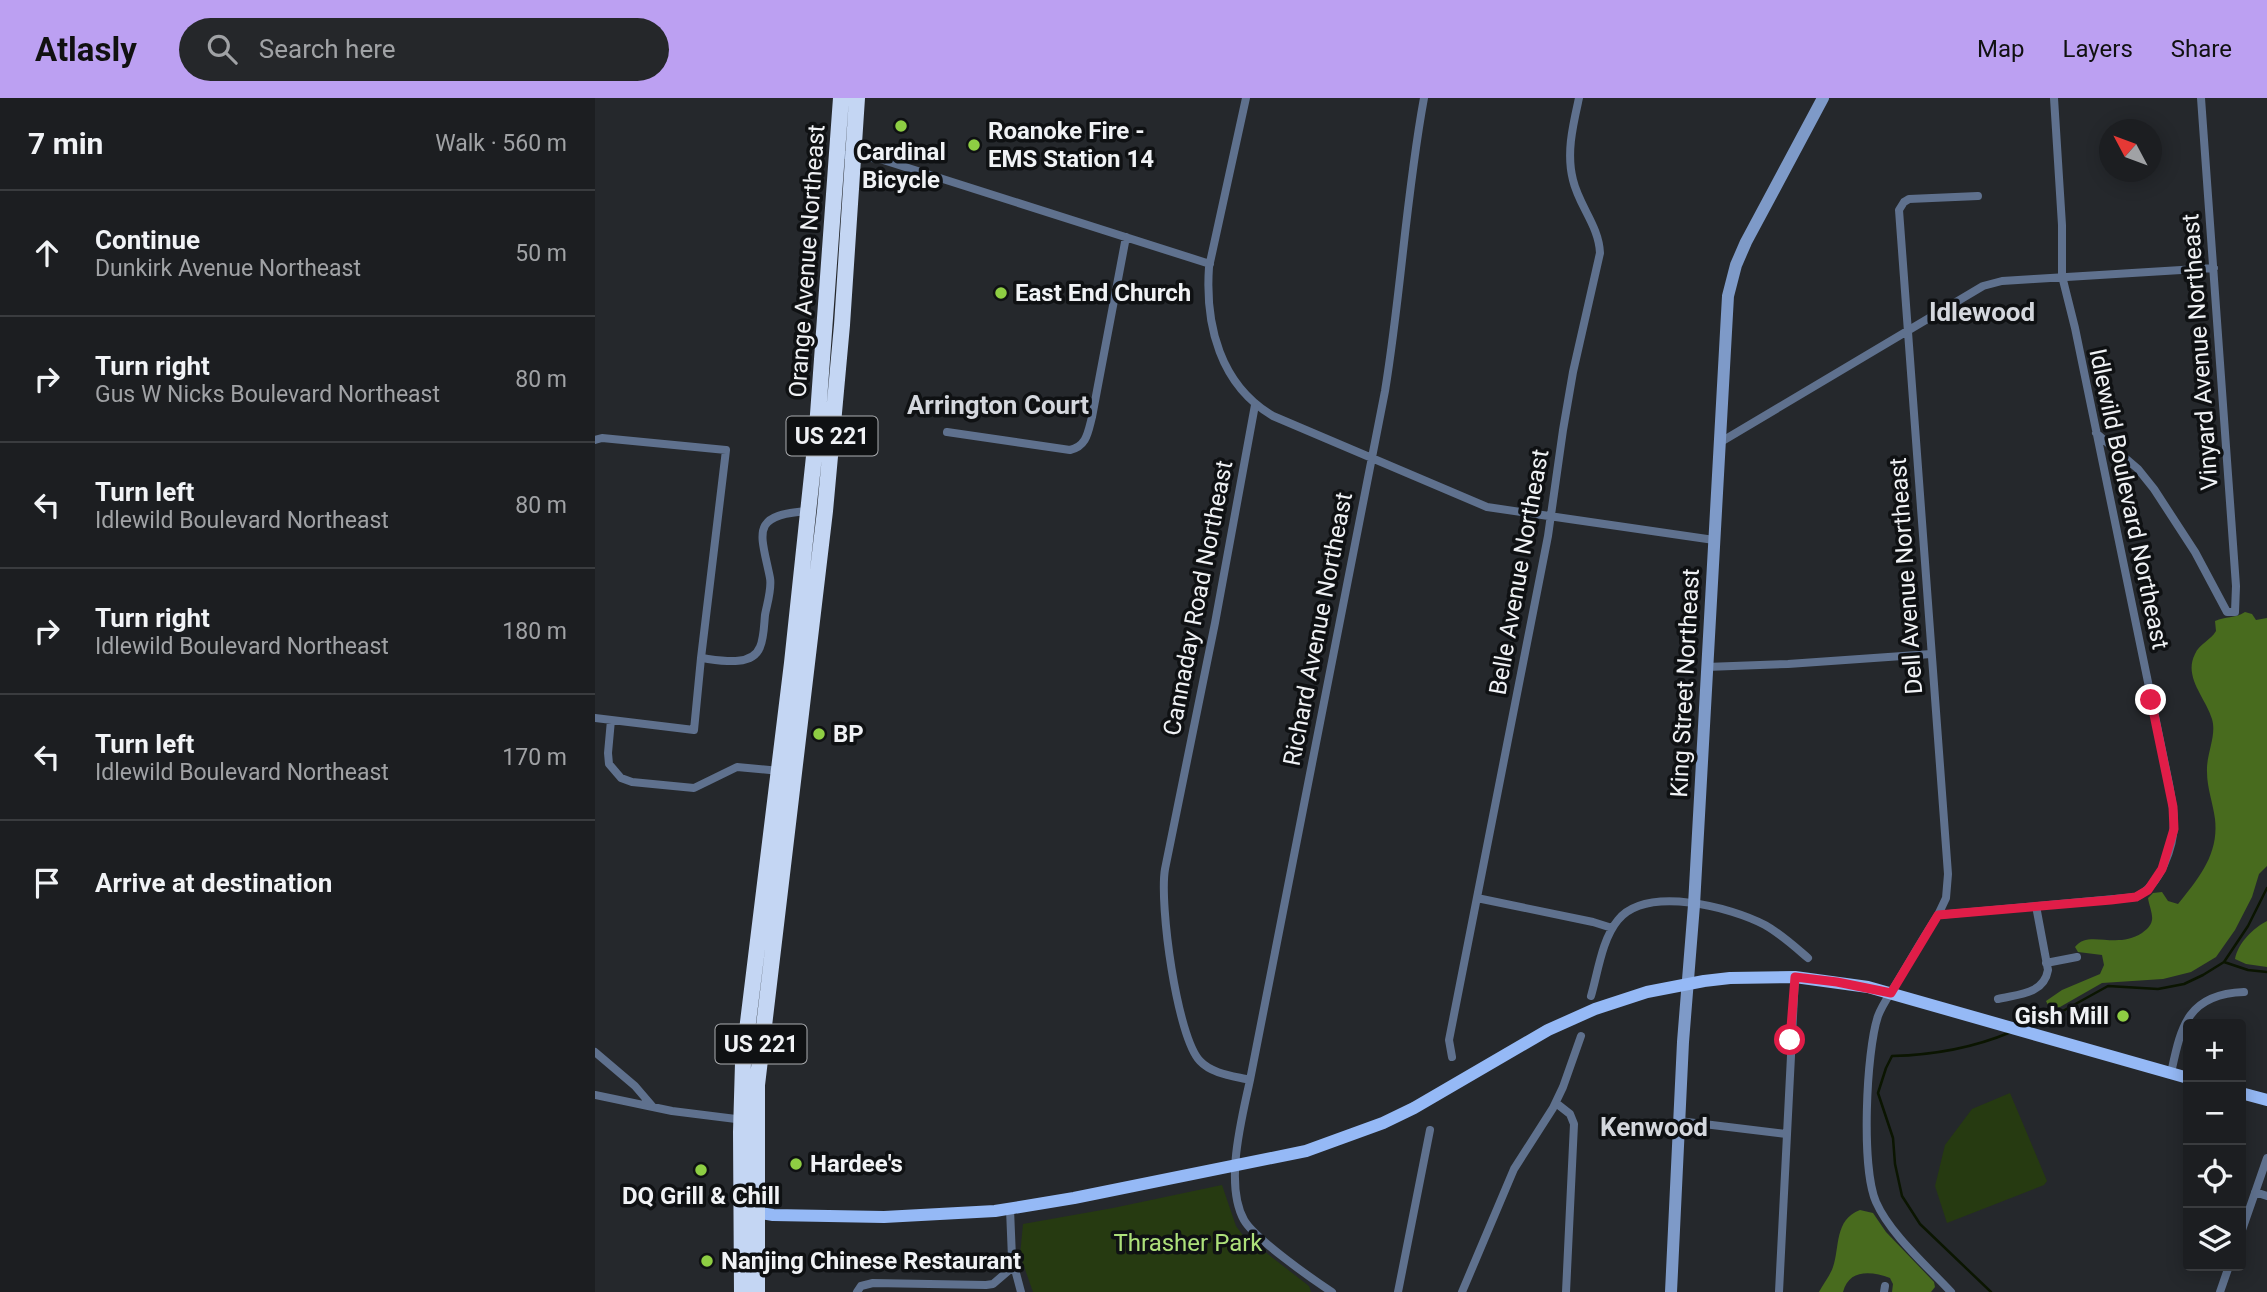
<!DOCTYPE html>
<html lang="en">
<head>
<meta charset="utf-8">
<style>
  body { margin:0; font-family:Roboto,sans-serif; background:#25272a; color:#f1f3f6 }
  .controls { position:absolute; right:21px; bottom:21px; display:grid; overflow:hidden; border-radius:7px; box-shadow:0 4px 18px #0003 }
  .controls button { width:63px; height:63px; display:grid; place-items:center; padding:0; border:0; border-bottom:2px solid #3a3c3f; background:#1c1e21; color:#f1f3f6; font:35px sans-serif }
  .compass { position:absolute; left:1504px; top:21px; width:63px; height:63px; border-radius:50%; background:#1c1e21; box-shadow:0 4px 18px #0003; rotate:311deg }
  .stop { position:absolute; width:21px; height:21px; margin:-16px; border:5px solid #e11d48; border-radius:50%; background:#fff }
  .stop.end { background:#e11d48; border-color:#fff; box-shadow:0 2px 7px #0008 }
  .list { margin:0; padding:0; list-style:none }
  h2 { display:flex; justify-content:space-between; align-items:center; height:91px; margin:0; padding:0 28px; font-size:30px }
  h2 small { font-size:23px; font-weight:400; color:#a0a2a5 }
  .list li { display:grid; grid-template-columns:46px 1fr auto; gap:21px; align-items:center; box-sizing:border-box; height:126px; padding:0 28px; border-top:2px solid #3a3c3f }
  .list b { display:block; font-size:26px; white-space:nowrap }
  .list p { margin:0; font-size:23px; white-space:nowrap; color:#a0a2a5 }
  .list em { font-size:23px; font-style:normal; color:#a0a2a5 }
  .icon { flex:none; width:38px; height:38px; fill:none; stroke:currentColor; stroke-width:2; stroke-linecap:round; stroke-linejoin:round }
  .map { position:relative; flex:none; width:1672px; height:1194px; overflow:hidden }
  header { display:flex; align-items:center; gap:42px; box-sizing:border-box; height:98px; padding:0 35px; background:#bca0f2; color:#111 }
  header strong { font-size:33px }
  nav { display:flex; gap:38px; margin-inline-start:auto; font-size:24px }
  .search { width:490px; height:63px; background:#25272a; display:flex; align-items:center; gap:18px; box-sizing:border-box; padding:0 24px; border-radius:38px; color:#a0a2a5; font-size:26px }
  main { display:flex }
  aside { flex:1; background:#1c1e21 }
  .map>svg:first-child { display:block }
  .green { fill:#263a11 }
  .forest { fill:#486b1e }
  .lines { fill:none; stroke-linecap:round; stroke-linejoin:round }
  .stream { stroke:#0b1501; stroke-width:2.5 }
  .street { stroke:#5f718e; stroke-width:8 }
  .secondary { stroke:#7e9ac8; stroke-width:12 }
  .primary { stroke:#95b9f6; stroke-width:12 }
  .highway { stroke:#c4d6f3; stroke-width:16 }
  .route { stroke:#e11d48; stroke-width:9 }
  .poi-dot { fill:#8ece43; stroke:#0f1113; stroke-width:2.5 }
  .labels { text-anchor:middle; stroke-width:7; stroke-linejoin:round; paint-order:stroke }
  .shield { fill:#0f1113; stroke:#acaeb1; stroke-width:2 }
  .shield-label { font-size:23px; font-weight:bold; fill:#f0f2f5 }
  .poi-label { font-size:24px; font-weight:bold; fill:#f0f2f5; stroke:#0f1113; text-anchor:start }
  .street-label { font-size:24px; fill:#f0f2f5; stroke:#0f1113 }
  .park-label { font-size:24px; fill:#ade07a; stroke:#0f1113 }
  .neighbourhood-label { font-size:26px; font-weight:bold; fill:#d4d7dd; stroke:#0f1113 }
</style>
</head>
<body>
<header>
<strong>Atlasly</strong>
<div class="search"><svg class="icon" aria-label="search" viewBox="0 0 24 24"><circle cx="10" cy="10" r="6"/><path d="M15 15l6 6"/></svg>Search here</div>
<nav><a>Map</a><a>Layers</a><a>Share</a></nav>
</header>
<main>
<aside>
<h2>7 min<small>Walk · 560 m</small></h2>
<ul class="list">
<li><svg class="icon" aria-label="ahead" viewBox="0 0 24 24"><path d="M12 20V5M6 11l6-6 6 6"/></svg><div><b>Continue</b><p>Dunkirk Avenue Northeast</p></div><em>50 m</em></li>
<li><svg class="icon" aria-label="right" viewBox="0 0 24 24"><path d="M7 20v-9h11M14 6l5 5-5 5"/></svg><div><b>Turn right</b><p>Gus W Nicks Boulevard Northeast</p></div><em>80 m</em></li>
<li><svg class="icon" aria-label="left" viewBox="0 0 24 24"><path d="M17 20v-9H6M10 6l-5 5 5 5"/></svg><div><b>Turn left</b><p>Idlewild Boulevard Northeast</p></div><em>80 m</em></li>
<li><svg class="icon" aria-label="right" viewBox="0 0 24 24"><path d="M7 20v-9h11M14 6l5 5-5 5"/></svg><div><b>Turn right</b><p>Idlewild Boulevard Northeast</p></div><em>180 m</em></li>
<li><svg class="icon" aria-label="left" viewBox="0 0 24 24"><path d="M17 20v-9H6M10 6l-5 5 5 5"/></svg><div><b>Turn left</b><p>Idlewild Boulevard Northeast</p></div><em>170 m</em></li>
<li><svg class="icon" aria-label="arrive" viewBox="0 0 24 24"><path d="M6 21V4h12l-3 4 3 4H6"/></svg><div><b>Arrive at destination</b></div></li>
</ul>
</aside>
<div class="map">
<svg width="1672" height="1194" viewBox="0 0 1672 1194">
  <rect width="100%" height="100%" fill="#25282c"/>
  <path class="green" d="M 1415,995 L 1452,1083 L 1449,1087 L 1352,1125 L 1340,1088 L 1350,1047 L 1377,1011 Z
    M 627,1087 L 641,1128 L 647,1136 L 714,1188 L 716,1194 L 438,1194 L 425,1157 L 428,1126 L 518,1110 Z"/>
  <path class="forest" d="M 1650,514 L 1657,516 L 1661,522 L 1672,520 L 1672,768 L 1664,776 L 1657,799 L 1640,832 L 1621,859 L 1596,874 L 1568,881 L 1507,885 L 1465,909 L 1455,911 L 1451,903 L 1467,892 L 1505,876 L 1509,867 L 1507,857 L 1483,854 L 1480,849 C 1493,831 1521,852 1547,835 C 1551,832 1556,828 1557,822 C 1558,816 1554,807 1553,800 L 1558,795 L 1567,794 L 1573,803 L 1583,806 C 1604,780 1624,756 1620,721 C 1618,705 1612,690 1612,674 C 1611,656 1622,638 1617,621 C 1611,600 1588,579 1600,556 C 1604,546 1616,542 1621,533 L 1620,523 C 1631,518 1639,521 1650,514 Z
    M 1672,823 L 1672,869 L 1651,866 L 1640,861 C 1643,845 1658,830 1672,823 Z
    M 1265,1112 L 1278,1115 L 1291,1134 L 1339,1184 L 1340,1189 L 1336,1194 L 1297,1194 L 1298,1186 L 1295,1180 C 1276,1173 1254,1171 1248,1194 L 1224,1194 C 1228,1186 1235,1178 1238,1169 C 1245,1149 1239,1122 1265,1112 Z"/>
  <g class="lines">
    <path class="stream" d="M 1629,864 L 1653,872 L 1672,874
      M 1429,929 L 1466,914 L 1513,888 L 1563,891 L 1589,886 L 1608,877 L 1629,864 L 1653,828 L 1672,790
      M 1396,1194 L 1325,1126 L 1307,1098 L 1300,1066 L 1298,1040 L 1283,995 L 1291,970 L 1297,958 C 1339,957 1378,950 1416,934"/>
    <path class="street" d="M 651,0 L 614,169 C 610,227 625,287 678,318 L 892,409 L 1119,442
      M 242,56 L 285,61 L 615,166
      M 352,334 L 475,352 C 492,348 493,334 497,319 L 531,139
      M 1501,335 L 1543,371 L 1559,391 L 1600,454 L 1632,514 L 1640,514 L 1641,488 L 1606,0
      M 0,342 L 7,340 L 131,352 L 106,560 C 123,562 157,570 165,549 C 169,540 169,527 170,517 C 172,506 177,491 175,480 C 166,435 154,417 213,413
      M 1124,345 L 1388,188 L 1407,183 L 1439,181 L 1619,170
      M 1111,569 L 1193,566 L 1336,556
      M 0,620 L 99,632 L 106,560
      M 16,622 L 13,655 L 14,666 L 26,680 L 37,684 L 99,690 L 142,669 L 185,673
      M 882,800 L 998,824 L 1017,830
      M 1343,817 L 1351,800 L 1353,776 L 1304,112 L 1309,104 L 1314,101 L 1383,98
      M 1451,865 L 1482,859
      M 996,898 C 1003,874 1007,841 1023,822 C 1052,787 1136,809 1170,827 C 1186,836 1200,849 1213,860
      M 1403,901 C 1424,896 1449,896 1453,872 L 1441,808
      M 0,954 L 40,988 L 58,1009
      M 857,959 L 854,942 L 953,438 L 968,332 L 978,274 L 1005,155 C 1004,128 984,108 978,82 C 971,55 978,27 984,0
      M 1576,975 C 1586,929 1592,896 1649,894
      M 655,982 C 639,978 617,976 605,963 C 582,939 564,806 570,771 L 620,525 L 660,307
      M 0,997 L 77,1013 L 149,1022
      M 961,1005 L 975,1016 L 979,1026 L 971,1194
      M 1084,1023 L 1191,1036
      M 1660,1094 L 1672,1098
      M 415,1111 L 417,1160 L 426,1194
      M 1646,1135 L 1672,1060
      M 262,1194 L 266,1188 L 278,1185 L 391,1187 L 398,1186 L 419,1168
      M 737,1194 C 717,1181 659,1140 649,1122 C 629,1086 647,1020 655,982 L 790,293 C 806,196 811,97 829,0
      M 803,1194 L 835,1032
      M 867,1194 L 919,1071 L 958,1010 L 968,989 L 986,938
      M 1184,1194 L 1200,879
      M 1289,1194 L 1290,1188
      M 1356,1194 C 1332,1168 1295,1136 1281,1104 C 1266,1070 1271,954 1283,918 C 1287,907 1295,896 1301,886 C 1315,863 1328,840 1343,817 L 1541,799 C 1565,788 1579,749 1579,724 C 1579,711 1576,698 1574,686 L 1480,230 L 1467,178 L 1467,127 L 1459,0
      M 1625,1194 L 1634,1168"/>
    <path class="secondary" d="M 1076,1194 L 1088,944 L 1099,807 L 1133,198 L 1141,167 L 1151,144 L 1228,0"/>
    <path class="primary" d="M 1646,995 L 1672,1002
      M 153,1113 L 178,1117 L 289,1119 L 400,1113 L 479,1100 L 711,1053 L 788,1025 L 819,1010 L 953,932 L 1000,911 L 1052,894 L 1109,883 L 1135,880 L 1200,879 L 1273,889 L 1593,980"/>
    <path class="highway" d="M 147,1194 L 146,1034 L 148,965 L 197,565 L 222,330 L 246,0
      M 162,1194 L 162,987 L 230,413 L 247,227 L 262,0"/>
  </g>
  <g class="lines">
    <path class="route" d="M 1195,942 L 1200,879 L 1242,884 L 1296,895 L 1343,817 L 1516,802 L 1541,799 L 1553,792 L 1567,771 L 1579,731 L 1578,709 L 1556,602"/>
  </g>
  <g class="poi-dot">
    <circle cx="306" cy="28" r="7"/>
    <circle cx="379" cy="47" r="7"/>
    <circle cx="406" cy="195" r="7"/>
    <circle cx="224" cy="636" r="7"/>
    <circle cx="1528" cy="918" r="7"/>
    <circle cx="201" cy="1066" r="7"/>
    <circle cx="106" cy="1072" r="7"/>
    <circle cx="112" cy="1163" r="7"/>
  </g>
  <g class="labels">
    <g class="shield">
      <rect x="191.5" y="318.5" width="91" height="39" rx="5"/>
      <rect x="120.5" y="926.5" width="91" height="39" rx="5"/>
    </g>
    <g class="shield-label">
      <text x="237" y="346">US 221</text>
      <text x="166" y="954">US 221</text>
    </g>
    <g class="poi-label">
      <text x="393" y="41">Roanoke Fire -<tspan x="393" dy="28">EMS Station 14</tspan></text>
      <text x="306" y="62" text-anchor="middle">Cardinal<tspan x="306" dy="28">Bicycle</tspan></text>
      <text x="420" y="203">East End Church</text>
      <text x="238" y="644">BP</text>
      <text x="1514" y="926" text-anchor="end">Gish Mill</text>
      <text x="215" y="1074">Hardee's</text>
      <text x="106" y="1106" text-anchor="middle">DQ Grill &amp; Chill</text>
      <text x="126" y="1171">Nanjing Chinese Restaurant</text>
    </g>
    <g class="street-label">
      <text transform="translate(212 163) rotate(-86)" y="8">Orange Avenue Northeast</text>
      <text transform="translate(1605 254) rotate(-94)" y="8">Vinyard Avenue Northeast</text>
      <text transform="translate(1534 401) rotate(78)" y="8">Idlewild Boulevard Northeast</text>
      <text transform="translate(924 474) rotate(-80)" y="8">Belle Avenue Northeast</text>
      <text transform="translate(1311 478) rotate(-94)" y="8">Dell Avenue Northeast</text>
      <text transform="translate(603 500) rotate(-79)" y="8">Cannaday Road Northeast</text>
      <text transform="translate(723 531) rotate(-79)" y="8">Richard Avenue Northeast</text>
      <text transform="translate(1090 585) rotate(-87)" y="8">King Street Northeast</text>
    </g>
    <g class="park-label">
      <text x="593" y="1153">Thrasher Park</text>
    </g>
    <g class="neighbourhood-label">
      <text x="1387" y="223">Idlewood</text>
      <text x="403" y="316">Arrington Court</text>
      <text x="1059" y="1038">Kenwood</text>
    </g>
  </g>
</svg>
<div class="controls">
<button>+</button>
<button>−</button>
<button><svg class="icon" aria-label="locate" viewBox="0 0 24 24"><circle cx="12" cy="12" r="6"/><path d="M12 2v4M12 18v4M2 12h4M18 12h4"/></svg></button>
<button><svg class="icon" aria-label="layers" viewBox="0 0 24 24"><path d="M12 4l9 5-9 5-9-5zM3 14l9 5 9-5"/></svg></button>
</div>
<svg class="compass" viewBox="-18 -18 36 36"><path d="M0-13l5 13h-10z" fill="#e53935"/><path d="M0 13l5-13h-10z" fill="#a0a2a5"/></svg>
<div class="stop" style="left:1195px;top:942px"></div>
<div class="stop end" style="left:1556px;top:602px"></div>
</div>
</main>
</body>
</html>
